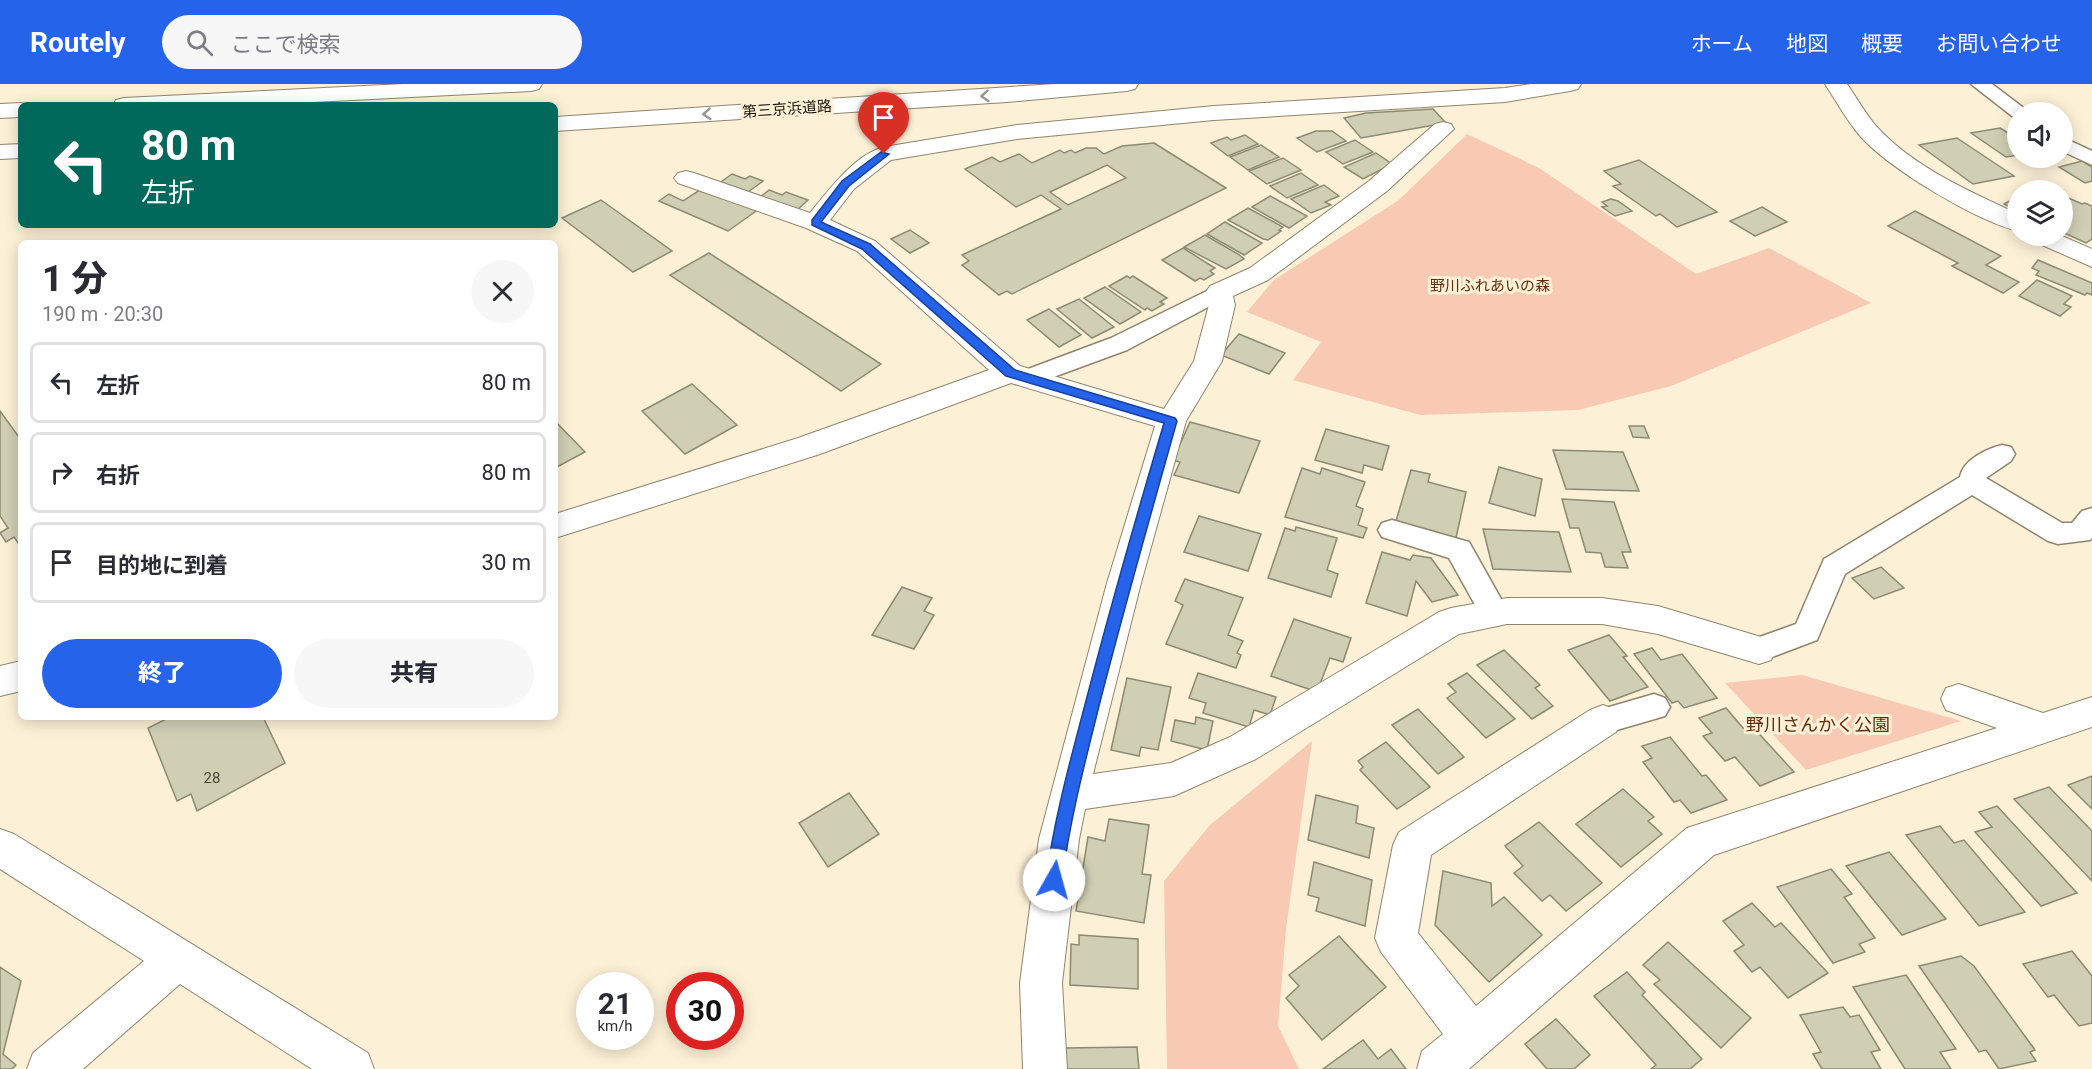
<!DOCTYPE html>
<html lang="ja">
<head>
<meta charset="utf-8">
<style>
	:root { --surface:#fff; --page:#f7f7f7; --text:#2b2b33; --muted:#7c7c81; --line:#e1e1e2; --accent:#2563eb }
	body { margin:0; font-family:Roboto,"Noto Sans JP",sans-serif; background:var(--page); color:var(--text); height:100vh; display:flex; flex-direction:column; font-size:22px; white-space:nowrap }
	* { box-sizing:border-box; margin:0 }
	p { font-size:20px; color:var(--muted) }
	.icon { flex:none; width:33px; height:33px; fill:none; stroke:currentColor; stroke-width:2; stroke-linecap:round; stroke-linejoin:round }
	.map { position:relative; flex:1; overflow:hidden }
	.sheet { position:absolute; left:18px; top:156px; width:540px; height:480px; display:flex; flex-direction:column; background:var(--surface); border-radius:9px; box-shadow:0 3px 15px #0003 }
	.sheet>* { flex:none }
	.top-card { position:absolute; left:18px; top:18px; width:540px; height:126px; border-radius:9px; box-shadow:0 3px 15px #0003; background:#00695c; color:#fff; overflow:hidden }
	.buttons { position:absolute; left:2007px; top:18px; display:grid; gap:12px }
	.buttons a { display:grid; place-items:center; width:66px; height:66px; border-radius:50%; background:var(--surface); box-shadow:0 3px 15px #0003; font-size:30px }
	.speed { position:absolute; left:576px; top:888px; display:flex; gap:12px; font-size:30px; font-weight:700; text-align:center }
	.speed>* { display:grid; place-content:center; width:78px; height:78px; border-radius:50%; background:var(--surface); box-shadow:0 3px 15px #0003; line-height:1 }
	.speed small { font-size:15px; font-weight:400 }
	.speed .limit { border:9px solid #d22; background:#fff; color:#111 }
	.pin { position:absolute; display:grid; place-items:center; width:51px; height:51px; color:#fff; margin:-62px -26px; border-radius:50% 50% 50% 0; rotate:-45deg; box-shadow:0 0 6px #0007 }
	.pin .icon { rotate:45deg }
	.me { position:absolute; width:66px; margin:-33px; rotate:7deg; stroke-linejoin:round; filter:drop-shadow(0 0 4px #0008) }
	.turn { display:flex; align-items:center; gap:21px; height:126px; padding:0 24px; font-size:27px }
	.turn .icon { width:78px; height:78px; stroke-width:2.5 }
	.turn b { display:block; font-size:42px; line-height:51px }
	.round { display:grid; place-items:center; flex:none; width:63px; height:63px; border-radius:32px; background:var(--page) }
	.head { display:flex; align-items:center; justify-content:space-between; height:102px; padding:0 24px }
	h1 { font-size:36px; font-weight:800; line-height:45px }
	.button { display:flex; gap:12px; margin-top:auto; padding:12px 24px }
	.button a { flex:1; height:69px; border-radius:36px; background:var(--accent); color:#fff; font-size:24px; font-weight:800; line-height:69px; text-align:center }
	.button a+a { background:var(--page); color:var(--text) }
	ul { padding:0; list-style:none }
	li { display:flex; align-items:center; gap:18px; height:81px; margin:0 12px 9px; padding:0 12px; border:3px solid var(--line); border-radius:9px }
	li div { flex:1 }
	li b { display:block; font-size:22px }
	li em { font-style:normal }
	header { display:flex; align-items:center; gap:36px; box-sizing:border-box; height:84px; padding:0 30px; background:var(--accent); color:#fff }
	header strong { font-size:28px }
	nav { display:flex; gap:33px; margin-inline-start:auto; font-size:21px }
	.search { width:420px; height:54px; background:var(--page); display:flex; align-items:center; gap:15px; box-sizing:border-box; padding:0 21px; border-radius:33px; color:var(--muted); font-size:22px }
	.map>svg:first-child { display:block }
	.green { fill:#f9cab3 }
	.building { fill:#d0cfb4; stroke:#8b8b72; stroke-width:1.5; fill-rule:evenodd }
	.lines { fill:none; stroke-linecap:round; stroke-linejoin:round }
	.service-casing { stroke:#8f856d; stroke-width:3 }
	.minor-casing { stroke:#8f856d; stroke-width:2 }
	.tertiary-casing { stroke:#8f856d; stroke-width:2 }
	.motorway-casing { stroke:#8f856d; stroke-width:2 }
	.service { fill:#fff; fill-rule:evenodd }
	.minor { fill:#fff; fill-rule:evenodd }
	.tertiary { fill:#fff; fill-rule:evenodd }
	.motorway { fill:#fff; fill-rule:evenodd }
	.oneway { stroke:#989793 }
	.route { fill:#2563eb; stroke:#184099; stroke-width:1.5 }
	.labels { text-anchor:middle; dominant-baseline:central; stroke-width:6; stroke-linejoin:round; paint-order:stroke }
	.far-street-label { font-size:15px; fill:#1b170e; stroke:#fcf0d6 }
	.far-park-label { font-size:15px; fill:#622d0e; stroke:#fcf0d6 }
	.number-label { font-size:15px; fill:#484538 }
	.park-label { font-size:18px; fill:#622d0e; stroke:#fcf0d6 }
</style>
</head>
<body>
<header>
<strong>Routely</strong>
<div class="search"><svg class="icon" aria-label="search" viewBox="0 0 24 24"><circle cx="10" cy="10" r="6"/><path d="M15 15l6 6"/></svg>ここで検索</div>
<nav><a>ホーム</a><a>地図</a><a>概要</a><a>お問い合わせ</a></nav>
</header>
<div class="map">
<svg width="2092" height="985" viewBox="0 0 2092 985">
	<rect width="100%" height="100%" fill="#fcf0d6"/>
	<g class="green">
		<polygon points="1467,50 1539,84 1696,190 1769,164 1871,219 1671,302 1578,326 1420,331 1293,296 1321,258 1247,228 1274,196 1399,116"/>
		<polygon points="1802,591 1961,637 1806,686 1725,599"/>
		<polygon points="1312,657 1286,845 1278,942 1299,985 1167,985 1164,797 1210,741"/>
	</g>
	<g class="building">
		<polygon points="1433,25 1446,39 1361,54 1344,34 1366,29"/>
		<polygon points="2000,44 2018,55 2018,71 2006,73 1971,49"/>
		<polygon points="1316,47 1332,47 1346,57 1317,68 1297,54"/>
		<polygon points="1245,51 1258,60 1228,72 1211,59 1227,53 1231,56"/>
		<polygon points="1957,54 2014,92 1973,100 1919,61"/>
		<polygon points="1355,56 1373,68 1343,80 1326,68"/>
		<path d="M1154,59L1226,104L1012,210L1007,207L999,211L962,181L969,177L962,171L1061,125L1041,111L1016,123L965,85L992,73L1000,78L1019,70L1032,79L1060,66L1064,69L1071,66L1075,69L1086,64H1096L1104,70L1122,62ZM1107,81L1126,94L1068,121L1050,108Z"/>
		<polygon points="1261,61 1279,73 1248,86 1230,73"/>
		<polygon points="1376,69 1392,80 1363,95 1344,83"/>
		<polygon points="1283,74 1301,86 1267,100 1249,87"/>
		<polygon points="1639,76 1717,128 1677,143 1660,130 1656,132 1613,102 1621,100 1604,87"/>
		<polygon points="2082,77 2092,83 2092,97 2085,99 2059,83"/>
		<polygon points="1301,89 1318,101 1287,114 1270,102"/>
		<polygon points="732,90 745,95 750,92 763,97 744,111 718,100"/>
		<polygon points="1324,101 1339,112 1325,118 1331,121 1311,129 1291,115"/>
		<polygon points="706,102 759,125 728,147 659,117 669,110 683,117"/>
		<polygon points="769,106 782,111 786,108 808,116 796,127 759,114"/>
		<polygon points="2062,111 2082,120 2085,119 2092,122 2092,155 2086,159 2062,148"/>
		<polygon points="1270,112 1307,132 1289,144 1252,123"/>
		<polygon points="2018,112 2018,127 2004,120"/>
		<polygon points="1611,115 1618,117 1632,127 1615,132 1602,123 1607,122 1602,118"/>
		<polygon points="601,116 672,167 633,188 562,134"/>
		<polygon points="1762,123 1787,138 1755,152 1730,137"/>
		<polygon points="1248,124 1283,143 1279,146 1281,147 1268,156 1263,155 1228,136"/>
		<polygon points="1915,127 2001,172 1986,181 2019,198 2003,209 1952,182 1958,179 1888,142"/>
		<polygon points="1225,138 1262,159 1244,171 1207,150"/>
		<polygon points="910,146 929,159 910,169 891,155"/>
		<polygon points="1205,151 1238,170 1244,175 1226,185 1184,163"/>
		<polygon points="1183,164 1215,184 1210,187 1214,190 1204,196 1200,194 1195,197 1162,176"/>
		<polygon points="709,169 881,280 841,307 670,191"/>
		<polygon points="2038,176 2092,199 2092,211 2087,209 2085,211 2036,191 2039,187 2032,184"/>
		<polygon points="1127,192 1130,194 1133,192 1167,214 1160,218 1164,220 1152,227 1147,224 1145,226 1109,202"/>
		<polygon points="2037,196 2072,212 2064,220 2071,223 2060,232 2019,212"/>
		<polygon points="1105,203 1141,228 1120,240 1084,214"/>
		<polygon points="1079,215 1114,243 1092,254 1057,225"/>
		<polygon points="1049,225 1081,251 1059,263 1027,236"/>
		<polygon points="1239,250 1285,269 1269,290 1221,271"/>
		<polygon points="692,300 737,341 685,370 642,327"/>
		<polygon points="0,327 21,356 21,463 14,453 6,458 0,449 8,444 0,432"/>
		<polygon points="555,337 585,368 555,384"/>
		<polygon points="1190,338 1260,357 1239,409 1174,391 1180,378 1173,376"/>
		<polygon points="1629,342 1644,342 1649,354 1633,353"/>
		<polygon points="1326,345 1389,362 1382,386 1364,381 1362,389 1315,376"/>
		<polygon points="1553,366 1623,368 1639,407 1566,405"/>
		<polygon points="1499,383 1542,395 1535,432 1489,419"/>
		<polygon points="1302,384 1320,390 1322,384 1365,398 1356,422 1363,425 1358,441 1367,444 1363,454 1285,433"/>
		<polygon points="1411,386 1430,390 1428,398 1466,408 1456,454 1396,437"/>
		<polygon points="1562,415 1614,418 1631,468 1622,468 1628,484 1605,483 1601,469 1586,468 1579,444 1570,444"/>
		<polygon points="1199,432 1261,450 1248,487 1184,468"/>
		<polygon points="1296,443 1337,454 1327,486 1338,490 1331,513 1268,494 1285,444 1295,447"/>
		<polygon points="1483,445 1559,448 1571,488 1493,485"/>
		<polygon points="1382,468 1410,476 1413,471 1431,474 1458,511 1432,518 1416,497 1407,532 1366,519"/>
		<polygon points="1881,483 1904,504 1874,515 1852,494"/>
		<polygon points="1185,495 1243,514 1228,551 1243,557 1237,569 1241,571 1236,584 1166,560 1183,521 1175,517"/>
		<polygon points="902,503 932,514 924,527 934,531 914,565 872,551"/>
		<polygon points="1294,535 1351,554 1343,578 1330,574 1317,608 1271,592"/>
		<polygon points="1609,551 1627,572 1623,573 1648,603 1610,617 1568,566"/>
		<polygon points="1652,564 1661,576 1682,570 1717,614 1684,624 1678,617 1672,619 1634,570"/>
		<polygon points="1504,566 1540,601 1535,604 1553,622 1532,635 1477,581"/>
		<polygon points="1198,589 1276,613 1270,631 1254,626 1249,643 1203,629 1206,619 1189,614"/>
		<polygon points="1467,589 1515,635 1486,654 1447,614 1456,608 1448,600"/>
		<polygon points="1127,594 1171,603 1158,666 1141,663 1139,672 1111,666"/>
		<polygon points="1726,624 1744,645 1752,642 1794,688 1760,702 1735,673 1725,677 1703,652 1712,649 1699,634"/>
		<polygon points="1418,625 1464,673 1438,690 1392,641"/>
		<polygon points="170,633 263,633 285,679 197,727 191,710 177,717 148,644"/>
		<polygon points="1196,633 1213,637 1207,666 1171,657 1175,636 1195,640"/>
		<polygon points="1670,653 1702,692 1706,691 1727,716 1691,729 1680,716 1674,718 1643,678 1652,674 1642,662"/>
		<polygon points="1386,658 1430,703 1397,725 1360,686 1363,683 1358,677"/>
		<polygon points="2092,692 2092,725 2068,701"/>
		<polygon points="2049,703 2092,747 2092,797 2014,715"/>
		<polygon points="1623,705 1654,733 1648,737 1662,750 1621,783 1576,740"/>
		<polygon points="849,709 879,750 828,783 799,739"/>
		<polygon points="1316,711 1358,722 1356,739 1374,744 1369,774 1308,756"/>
		<polygon points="1997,722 2077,809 2041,822 1975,748 1992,743 1979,728"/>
		<polygon points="1109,735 1149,741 1142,790 1151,791 1144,839 1076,827 1088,753 1105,757"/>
		<polygon points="1539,738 1602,799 1566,827 1550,811 1542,817 1514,789 1523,782 1505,762"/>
		<polygon points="1940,742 1954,759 1964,756 2025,828 1979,842 1906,751"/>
		<polygon points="1889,768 1946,835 1902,851 1846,782"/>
		<polygon points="1314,778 1372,796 1365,842 1316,827 1319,814 1308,811"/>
		<polygon points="1831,785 1852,810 1844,813 1875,854 1859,860 1865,868 1833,879 1777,803"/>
		<polygon points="1443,787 1491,799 1492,822 1504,813 1542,851 1489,898 1435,841"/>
		<polygon points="1752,819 1775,843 1781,839 1828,889 1788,914 1760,883 1752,888 1734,867 1744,861 1723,837"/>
		<polygon points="1079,851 1138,855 1138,905 1070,901 1071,860 1079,861"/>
		<polygon points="1339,852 1386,903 1322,956 1286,914 1299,902 1289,891"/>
		<polygon points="1668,858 1751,934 1721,964 1654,900 1660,896 1643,881"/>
		<polygon points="2072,867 2092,892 2092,939 2079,942 2054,911 2048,913 2023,880"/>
		<polygon points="1961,872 1974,882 2035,966 2030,968 2036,977 1999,985 1986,966 1979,968 1919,882"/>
		<polygon points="0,883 21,897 3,970 16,981 12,985 0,985"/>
		<polygon points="1627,888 1645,908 1642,911 1702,975 1690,985 1651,985 1656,981 1594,912"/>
		<polygon points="1906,891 1956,965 1940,968 1951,985 1905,985 1853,903"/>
		<polygon points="1843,923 1850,933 1859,931 1880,966 1871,968 1881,985 1822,985 1813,970 1821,968 1800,931"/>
		<polygon points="1556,935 1590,971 1574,985 1547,985 1525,960"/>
		<polygon points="1363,956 1378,975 1391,965 1406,985 1323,985"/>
		<polygon points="1137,963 1139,985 1064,985 1064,964"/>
	</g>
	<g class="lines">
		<defs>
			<g id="service">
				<polygon points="1971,0 1992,0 2029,28 2018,28 2018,33 2012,32"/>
				<polygon points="2062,53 2092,67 2092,81 2062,67"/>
				<polygon points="1219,201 1227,203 1230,208 1227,213 1127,266 1029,302 1020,300 1017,294 1020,288 1111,254"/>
				<path d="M2002,361L2011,363L2015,370L2011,377L1986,394L2062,439H2072L2082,427L2092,424V454L2090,456L2058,460L2048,457L1972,411L1845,490L1817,556L1759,578L1748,575L1744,566L1748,557L1796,540L1824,475L1960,393C1963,376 1986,365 2002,361Z"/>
				<polygon points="1392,436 1469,458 1509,529 1504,537 1494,541 1484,537 1449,474 1382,453 1378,446 1382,439"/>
				<polygon points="1654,610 1665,614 1670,623 1665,632 1603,650 1592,646 1587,637 1592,628"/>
			</g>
			<g id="minor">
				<path d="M1531,0H1581L1578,5L1570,7L1505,18L1214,36L1017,55L891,76L854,105L830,136L875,157L1020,282L1164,325L1194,277L1209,221L1206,208L1210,202L1250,184L1369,97L1435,40L1443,38L1451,40L1454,45L1387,107L1268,196L1233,212L1235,221L1222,277L1186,337L1141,499L1093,690L1171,679L1230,653L1439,528L1451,524L1507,514H1602L1658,522L1771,556L1776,566L1771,576L1759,580L1658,550L1602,540H1507L1459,550L1256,675L1174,712L1085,725L1079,755L1062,899L1067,985H1023L1020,899L1039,755L1107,499L1155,342L1011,299L820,370L555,454V430L798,354L989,286L857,167L806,144L678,99L674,94L678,89L686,87L694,89L810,129C828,107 855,70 884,63L1017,41L1214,22L1505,4Z"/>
				<polygon points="21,577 21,607 0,612 0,582"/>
				<polygon points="1959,600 2043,629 2092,613 2092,643 1714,771 1469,985 1417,985 1422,967 1443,950 1381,868 1375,854 1393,761 1399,748 1590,626 1603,621 1616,626 1621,637 1616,648 1431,771 1418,849 1476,922 1687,744 1997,644 1946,626 1941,615 1946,604"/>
				<polygon points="0,745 14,750 368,969 374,985 312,985 180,900 83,985 27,985 33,969 144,877 0,785"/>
			</g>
			<g id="tertiary">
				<path d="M1825,0H1847C1857,14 1865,29 1876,42C1913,83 1969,107 2018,130V147C1976,137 1890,85 1861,53C1847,37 1837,18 1825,0Z"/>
				<polygon points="2029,152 2062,152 2092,165 2092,183 2033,157"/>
			</g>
			<g id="motorway">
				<polygon points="404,0 542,0 539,5 531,7 252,21 113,21 116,16 124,14"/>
				<polygon points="1055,0 1138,0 1135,5 1127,7 1007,18 555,47 555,33"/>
				<polygon points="21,19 28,21 21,21 21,33 0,34 0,20"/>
				<polygon points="21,60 21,74 0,75 0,61"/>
			</g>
		</defs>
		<use href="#service" class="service-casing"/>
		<use href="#minor" class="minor-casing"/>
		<use href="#tertiary" class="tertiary-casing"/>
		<use href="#motorway" class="motorway-casing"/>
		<use href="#service" class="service"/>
		<use href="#minor" class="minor"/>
		<use href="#tertiary" class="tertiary"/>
		<use href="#motorway" class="motorway"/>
	</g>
	<defs><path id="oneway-chevron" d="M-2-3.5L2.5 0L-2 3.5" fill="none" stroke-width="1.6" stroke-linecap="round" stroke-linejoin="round" transform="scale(1.5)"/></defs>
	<g class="oneway">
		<use href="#oneway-chevron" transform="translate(985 12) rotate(176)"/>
		<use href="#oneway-chevron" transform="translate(707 30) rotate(176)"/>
	</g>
	<path class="route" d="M881,68L889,70L849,102L821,138L870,160L1015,286L1175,334L1177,337C1151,429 1125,521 1101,614C1086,674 1070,734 1062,796L1060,802L1054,804L1048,802L1046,796C1054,734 1071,674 1087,613C1111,521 1137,430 1164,339L1006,292L862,165L812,141V136L842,97Z"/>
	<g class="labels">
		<g class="far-street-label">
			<text transform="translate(787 25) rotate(-4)">第三京浜道路</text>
		</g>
		<g class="far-park-label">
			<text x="1490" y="202">野川ふれあいの森</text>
		</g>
		<g class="number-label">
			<text x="212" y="694">28</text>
		</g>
		<g class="park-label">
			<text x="1818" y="640">野川さんかく公園</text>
		</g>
	</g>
</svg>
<div class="buttons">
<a><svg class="icon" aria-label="sound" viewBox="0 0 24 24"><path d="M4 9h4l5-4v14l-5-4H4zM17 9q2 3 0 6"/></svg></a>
<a><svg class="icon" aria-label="layers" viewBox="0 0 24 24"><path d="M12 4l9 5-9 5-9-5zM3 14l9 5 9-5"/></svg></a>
</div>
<div class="speed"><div>21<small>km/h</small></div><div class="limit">30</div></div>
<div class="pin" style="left:884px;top:70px;background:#d93025"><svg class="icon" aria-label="arrive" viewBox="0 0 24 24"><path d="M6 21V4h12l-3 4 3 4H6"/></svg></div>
<svg class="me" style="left:1054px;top:796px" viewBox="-20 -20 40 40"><circle r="19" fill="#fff"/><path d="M0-13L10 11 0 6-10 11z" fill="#2563eb"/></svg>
<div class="top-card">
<div class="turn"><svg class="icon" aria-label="left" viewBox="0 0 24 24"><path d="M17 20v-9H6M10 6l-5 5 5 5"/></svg><div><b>80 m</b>左折</div></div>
</div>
<section class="sheet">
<div class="head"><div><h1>1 分</h1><p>190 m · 20:30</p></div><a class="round"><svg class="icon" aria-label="close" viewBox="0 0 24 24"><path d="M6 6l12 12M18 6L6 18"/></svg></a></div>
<ul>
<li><svg class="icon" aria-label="left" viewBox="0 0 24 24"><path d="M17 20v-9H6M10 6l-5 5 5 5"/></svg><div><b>左折</b></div><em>80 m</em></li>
<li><svg class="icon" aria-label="right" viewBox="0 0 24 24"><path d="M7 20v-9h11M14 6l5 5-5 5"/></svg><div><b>右折</b></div><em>80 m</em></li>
<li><svg class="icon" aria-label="arrive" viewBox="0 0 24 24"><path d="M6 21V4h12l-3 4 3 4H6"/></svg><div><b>目的地に到着</b></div><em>30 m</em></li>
</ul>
<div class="button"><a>終了</a><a>共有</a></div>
</section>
</div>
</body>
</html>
